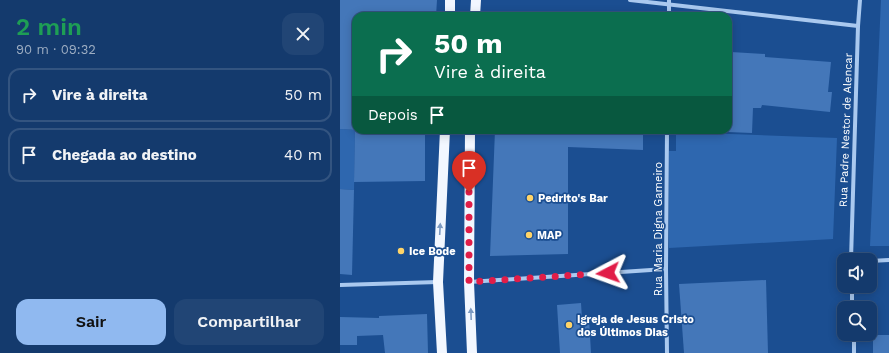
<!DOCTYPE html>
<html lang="pt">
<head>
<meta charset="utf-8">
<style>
	:root { --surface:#143a6d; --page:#214575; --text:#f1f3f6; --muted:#9dadc2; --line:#335480; --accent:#90b9f0 }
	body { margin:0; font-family:"Work Sans",sans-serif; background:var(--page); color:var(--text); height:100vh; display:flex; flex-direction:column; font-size:15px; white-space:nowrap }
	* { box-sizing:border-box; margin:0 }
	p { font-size:13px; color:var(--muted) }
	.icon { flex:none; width:22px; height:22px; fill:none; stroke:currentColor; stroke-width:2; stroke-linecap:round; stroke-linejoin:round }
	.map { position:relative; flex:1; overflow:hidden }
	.sheet { display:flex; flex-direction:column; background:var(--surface); width:340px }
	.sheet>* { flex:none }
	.banner { position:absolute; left:12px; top:12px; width:380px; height:122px; border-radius:12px; box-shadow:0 2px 10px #0003,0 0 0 1px var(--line); background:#0b6e4f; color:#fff; overflow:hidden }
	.tools { position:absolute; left:497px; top:253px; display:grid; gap:8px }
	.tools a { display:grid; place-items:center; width:40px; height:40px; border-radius:8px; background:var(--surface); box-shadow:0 2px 10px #0003,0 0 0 1px var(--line); font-size:20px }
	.pin { position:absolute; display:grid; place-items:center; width:34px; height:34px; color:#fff; margin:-41px -17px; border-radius:50% 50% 50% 0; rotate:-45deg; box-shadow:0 0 4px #0007 }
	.pin .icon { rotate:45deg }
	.me { position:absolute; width:44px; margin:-22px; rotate:266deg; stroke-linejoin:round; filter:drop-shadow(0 0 3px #0008) }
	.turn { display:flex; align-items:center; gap:14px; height:84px; padding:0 16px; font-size:18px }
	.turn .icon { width:52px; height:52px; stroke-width:2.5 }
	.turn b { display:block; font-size:28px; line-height:34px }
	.then { display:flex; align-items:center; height:38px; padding:0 16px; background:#0003; gap:8px; font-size:15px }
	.round { display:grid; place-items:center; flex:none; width:42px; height:42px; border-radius:12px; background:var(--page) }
	.overview { display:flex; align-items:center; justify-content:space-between; height:68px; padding:0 16px }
	h1 { font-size:24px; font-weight:600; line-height:30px; color:#1e9e55 }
	.cta { display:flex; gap:8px; margin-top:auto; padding:8px 16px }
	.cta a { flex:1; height:46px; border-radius:12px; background:var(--accent); color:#111; font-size:16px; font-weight:600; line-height:46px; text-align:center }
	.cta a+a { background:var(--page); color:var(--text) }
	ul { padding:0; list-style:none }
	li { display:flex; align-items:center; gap:12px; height:54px; margin:0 8px 6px; padding:0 8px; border:2px solid var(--line); border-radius:12px }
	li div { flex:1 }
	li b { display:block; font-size:15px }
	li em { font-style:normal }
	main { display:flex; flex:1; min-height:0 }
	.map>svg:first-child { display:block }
	.green { fill:#2e67af }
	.building { fill:#4477b9 }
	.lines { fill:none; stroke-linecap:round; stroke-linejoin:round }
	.minor { stroke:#aac9ef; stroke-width:4 }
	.primary { stroke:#f2f7ff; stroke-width:10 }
	.oneway { fill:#7c9ac2 }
	.route { stroke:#e11d48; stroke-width:7; stroke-dasharray:0 12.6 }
	.poi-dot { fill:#ffd468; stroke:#1b4e91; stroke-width:1.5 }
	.labels { text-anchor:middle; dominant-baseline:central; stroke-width:3.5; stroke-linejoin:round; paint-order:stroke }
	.street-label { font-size:11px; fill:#fff; stroke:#1b4e91 }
	.poi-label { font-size:11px; font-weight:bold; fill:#fff; stroke:#1b4e91; text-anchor:start }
</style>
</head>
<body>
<main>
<section class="sheet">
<div class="overview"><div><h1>2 min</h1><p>90 m · 09:32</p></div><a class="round"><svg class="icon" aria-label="close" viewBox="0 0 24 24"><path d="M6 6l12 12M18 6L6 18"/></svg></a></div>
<ul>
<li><svg class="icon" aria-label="right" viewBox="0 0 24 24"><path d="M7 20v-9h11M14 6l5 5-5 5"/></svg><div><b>Vire à direita</b></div><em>50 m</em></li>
<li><svg class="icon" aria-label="arrive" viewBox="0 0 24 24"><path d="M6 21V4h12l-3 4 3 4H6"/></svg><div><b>Chegada ao destino</b></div><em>40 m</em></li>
</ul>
<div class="cta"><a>Sair</a><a>Compartilhar</a></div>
</section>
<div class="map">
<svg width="549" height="353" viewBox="0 0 549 353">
	<rect width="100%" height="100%" fill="#1b4e91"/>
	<g class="green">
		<polygon points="541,0 549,0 549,246 530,246"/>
		<polygon points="0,129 15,130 14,190 0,189"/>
		<polygon points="336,132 497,138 493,239 329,248 329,151 336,151"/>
	</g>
	<g class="building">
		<polygon points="0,0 97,0 96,16 16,16 16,130 0,129"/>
		<polygon points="391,52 425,54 425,57 491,62 488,92 492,92 490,112 422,105 421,108 413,108 412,133 388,132 388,94"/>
		<polygon points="15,130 85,130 85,181 14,182"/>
		<polygon points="155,130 303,130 303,150 228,147 228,254 150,256"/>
		<polygon points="0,189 14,190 12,275 0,274"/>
		<polygon points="426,280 428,353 344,353 339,284"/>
		<polygon points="241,303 242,319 249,318 251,353 220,353 217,305"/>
		<polygon points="87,314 88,353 45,353 43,335 17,336 17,345 0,345 0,317 39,318 39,316"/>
		<rect x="533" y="335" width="16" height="18"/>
	</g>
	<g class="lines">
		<g class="minor">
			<polyline points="290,0 518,26"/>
			<polyline points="329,16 329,0"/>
			<polyline points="511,260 518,26 520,0"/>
			<polyline points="530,261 549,260"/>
			<polyline points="129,282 326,269"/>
			<polyline points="0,285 98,282"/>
			<polyline points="512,286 512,308"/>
			<polyline points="514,334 514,353"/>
			<polyline points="327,353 326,269 327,130"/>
		</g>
		<g class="primary">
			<polyline points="110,16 110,0"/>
			<polyline points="135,16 136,0"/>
			<polyline points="130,130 129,282 132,353"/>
			<polyline points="102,353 98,282 105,130"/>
		</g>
	</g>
	<defs><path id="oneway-solid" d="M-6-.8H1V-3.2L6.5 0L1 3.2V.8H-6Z"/></defs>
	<g class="oneway">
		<use href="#oneway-solid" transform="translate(100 229) rotate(-87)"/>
		<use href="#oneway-solid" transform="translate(131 314) rotate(-92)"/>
	</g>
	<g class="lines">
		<polyline class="route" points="129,192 129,282 268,273"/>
	</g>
	<g class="poi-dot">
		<circle cx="190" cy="198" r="4"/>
		<circle cx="189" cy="235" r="4"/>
		<circle cx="61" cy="251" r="4"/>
		<circle cx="229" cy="325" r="4"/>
	</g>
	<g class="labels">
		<g class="street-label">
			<text transform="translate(506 130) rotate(-88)">Rua Padre Nestor de Alencar</text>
			<text transform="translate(318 229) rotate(-90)">Rua Maria Digna Gameiro</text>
		</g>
		<g class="poi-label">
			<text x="198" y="198">Pedrito's Bar</text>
			<text x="197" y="235">MAP</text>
			<text x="69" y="251">Ice Bode</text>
			<text x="237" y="319">Igreja de Jesus Cristo<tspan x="237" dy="13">dos Últimos Dias</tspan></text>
		</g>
	</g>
</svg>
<div class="tools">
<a><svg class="icon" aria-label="sound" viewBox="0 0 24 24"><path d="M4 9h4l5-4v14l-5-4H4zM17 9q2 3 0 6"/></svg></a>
<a><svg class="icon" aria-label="search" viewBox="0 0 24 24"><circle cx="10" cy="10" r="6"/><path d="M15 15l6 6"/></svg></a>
</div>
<div class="pin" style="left:129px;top:192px;background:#d93025"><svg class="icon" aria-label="arrive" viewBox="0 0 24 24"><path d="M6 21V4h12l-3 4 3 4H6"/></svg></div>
<svg class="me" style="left:268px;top:273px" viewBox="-20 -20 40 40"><path d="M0-17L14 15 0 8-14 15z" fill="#e11d48" stroke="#fff" stroke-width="4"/></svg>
<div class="banner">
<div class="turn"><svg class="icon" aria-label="right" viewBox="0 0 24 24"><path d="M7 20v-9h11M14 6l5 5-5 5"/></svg><div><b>50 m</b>Vire à direita</div></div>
<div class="then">Depois<svg class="icon" aria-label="arrive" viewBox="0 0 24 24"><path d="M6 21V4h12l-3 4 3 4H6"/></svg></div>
</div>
</div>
</main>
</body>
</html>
